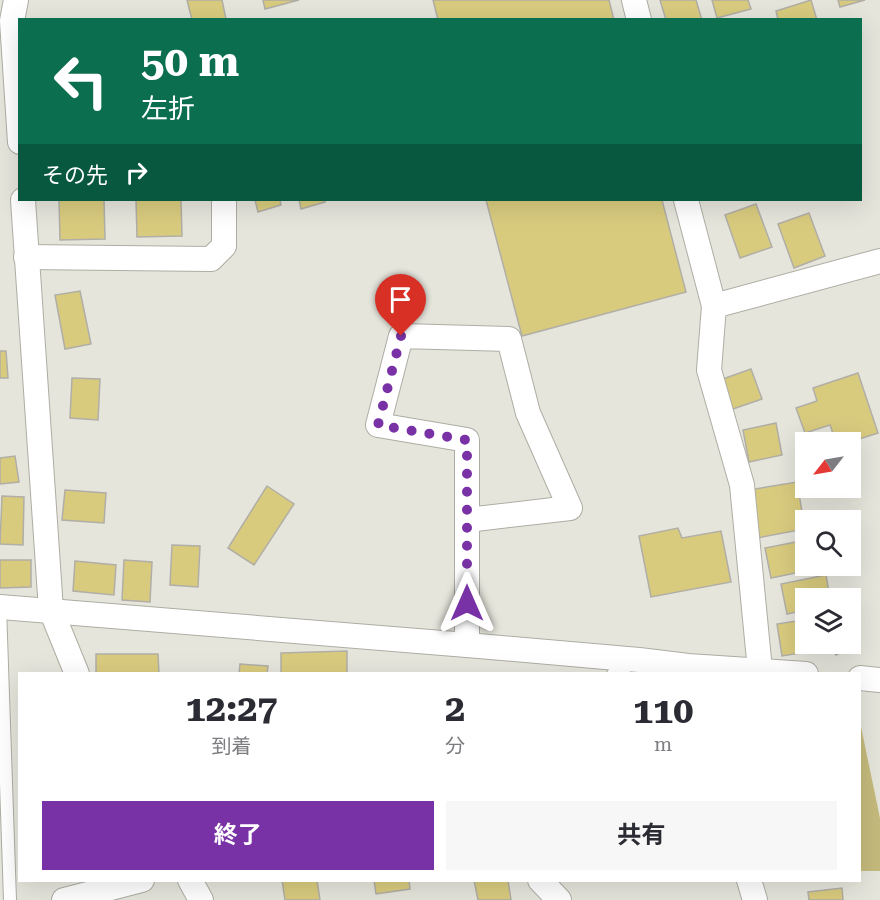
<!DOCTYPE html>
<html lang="ja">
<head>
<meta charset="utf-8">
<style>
	:root { --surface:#fff; --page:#f7f7f7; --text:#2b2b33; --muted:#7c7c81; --accent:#7932a5 }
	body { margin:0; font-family:"Roboto Serif","Noto Sans JP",serif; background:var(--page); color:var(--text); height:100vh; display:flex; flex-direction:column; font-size:22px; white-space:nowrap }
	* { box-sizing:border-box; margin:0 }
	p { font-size:20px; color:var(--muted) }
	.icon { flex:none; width:33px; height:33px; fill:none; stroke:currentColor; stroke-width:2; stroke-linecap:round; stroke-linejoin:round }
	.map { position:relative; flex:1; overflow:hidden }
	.details { position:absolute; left:18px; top:672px; width:843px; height:210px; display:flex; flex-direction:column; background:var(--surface); border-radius:0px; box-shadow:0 6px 24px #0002 }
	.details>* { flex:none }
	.hud { position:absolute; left:18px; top:18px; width:844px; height:183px; border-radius:0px; box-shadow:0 6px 24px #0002; background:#0b6e4f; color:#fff; overflow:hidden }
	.needle { width:39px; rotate:239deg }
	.controls { position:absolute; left:795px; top:432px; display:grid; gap:12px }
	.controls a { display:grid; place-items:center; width:66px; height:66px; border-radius:0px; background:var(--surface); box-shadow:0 6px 24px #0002; font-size:30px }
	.pin { position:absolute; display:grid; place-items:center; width:51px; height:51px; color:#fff; margin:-62px -26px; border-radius:50% 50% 50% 0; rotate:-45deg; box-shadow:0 0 6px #0007 }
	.pin .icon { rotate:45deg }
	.me { position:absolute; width:66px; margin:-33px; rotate:0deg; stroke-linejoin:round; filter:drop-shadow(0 0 4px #0008) }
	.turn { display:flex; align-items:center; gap:21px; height:126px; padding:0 24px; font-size:27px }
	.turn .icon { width:78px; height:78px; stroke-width:2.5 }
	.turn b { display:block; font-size:42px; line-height:51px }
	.then { display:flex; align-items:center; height:57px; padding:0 24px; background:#0003; gap:12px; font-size:22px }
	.eta { display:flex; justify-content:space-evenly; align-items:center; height:102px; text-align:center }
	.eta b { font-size:36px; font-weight:700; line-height:42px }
	.action { display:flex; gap:12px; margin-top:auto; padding:12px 24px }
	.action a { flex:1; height:69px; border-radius:0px; background:var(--accent); color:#fff; font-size:24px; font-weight:700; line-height:69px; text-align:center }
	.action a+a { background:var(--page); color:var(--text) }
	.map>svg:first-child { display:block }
	.green { fill:#c5ba7c }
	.building { fill:#d9cb7e; stroke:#b0aea6; stroke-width:1.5 }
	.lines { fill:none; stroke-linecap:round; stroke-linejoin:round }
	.service-casing { stroke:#aeada4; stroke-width:14 }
	.minor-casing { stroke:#aeada4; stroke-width:26 }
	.service { stroke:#fff; stroke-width:12 }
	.minor { stroke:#fff; stroke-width:24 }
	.route { stroke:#7932a5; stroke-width:10; stroke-dasharray:0 18 }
</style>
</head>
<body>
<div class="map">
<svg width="880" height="900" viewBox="0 0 880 900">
	<rect width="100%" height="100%" fill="#e6e5dc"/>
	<polygon class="green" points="860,722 880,818 880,871 860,871"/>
	<g class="building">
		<polygon points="187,0 222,0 226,19 192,20"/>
		<polygon points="263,0 299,0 265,9"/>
		<polygon points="433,0 609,0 614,20 438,20"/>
		<polygon points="660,0 696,0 702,20 666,20"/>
		<polygon points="712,0 748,0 751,9 717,18"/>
		<polygon points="811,0 817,20 778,20 776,11"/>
		<polygon points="838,0 865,0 840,7"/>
		<polygon points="59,200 104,200 105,239 60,240"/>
		<polygon points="136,200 181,200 182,236 137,237"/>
		<polygon points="255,200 280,200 281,205 258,212"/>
		<polygon points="299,200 324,200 325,202 301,209"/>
		<polygon points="486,200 662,200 686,292 522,336"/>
		<polygon points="756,204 772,247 740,258 725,215"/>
		<polygon points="809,213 825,256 794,268 778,224"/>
		<polygon points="80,291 91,344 65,349 55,295"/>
		<polygon points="0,351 6,351 8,378 0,378"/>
		<polygon points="751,369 762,399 730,410 720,380"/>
		<polygon points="858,373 878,433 850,442 836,442 830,425 805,433 796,408 817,401 813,388"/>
		<polygon points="72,378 100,379 98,420 70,418"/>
		<polygon points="776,423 782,455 749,462 743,430"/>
		<polygon points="15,456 19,482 0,484 0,458"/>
		<polygon points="797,482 805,529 757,538 749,490"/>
		<polygon points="267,486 294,504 254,565 228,548"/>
		<polygon points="65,490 106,493 104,523 62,520"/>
		<polygon points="2,496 24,497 23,545 0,544"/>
		<polygon points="678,528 682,538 721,531 731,582 651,597 639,536"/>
		<polygon points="806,540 806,566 815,566 815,569 771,578 765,548"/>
		<polygon points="172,545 200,546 198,587 170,585"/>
		<polygon points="0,560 31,560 31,587 0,588"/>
		<polygon points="124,560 152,562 150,602 122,600"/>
		<polygon points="75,561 116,565 114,595 73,591"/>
		<polygon points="826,575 830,598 806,598 806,610 787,614 781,584"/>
		<polygon points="802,620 807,652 782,656 777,624"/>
		<polygon points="850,630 858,643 836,655 829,644 850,644"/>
		<polygon points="347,651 347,674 281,674 281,653"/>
		<polygon points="96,654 158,654 159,674 96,674"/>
		<polygon points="240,664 268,666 267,674 239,674"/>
		<polygon points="282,880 317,880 320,900 285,900"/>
		<polygon points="374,880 409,880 410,889 376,894"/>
		<polygon points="474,880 508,880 511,900 478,900"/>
		<polygon points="842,888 843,900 809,900 808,892"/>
	</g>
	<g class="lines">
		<defs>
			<g id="service">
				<polyline points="0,607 10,900"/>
				<polyline points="613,674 633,663"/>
			</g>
			<g id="minor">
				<polyline points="16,0 12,21 20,142"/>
				<polyline points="634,0 639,20"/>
				<polyline points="23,200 51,610 77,674"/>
				<polyline points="686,200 714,306 709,370 742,485 760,670"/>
				<polyline points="26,257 211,259 224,246 224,200"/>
				<polyline points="714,306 880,261"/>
				<polyline points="0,607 467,645 639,660 688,666 806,674"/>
				<polyline points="467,645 467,440 378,425 401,336 509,339 528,413 570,508 467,520"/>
				<polyline points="860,678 880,680"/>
				<polyline points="190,880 201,900"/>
				<polyline points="540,880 559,900"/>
				<polyline points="749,880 755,900"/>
				<polyline points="64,900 142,880"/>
			</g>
		</defs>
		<use href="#service" class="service-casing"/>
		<use href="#minor" class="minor-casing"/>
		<use href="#service" class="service"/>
		<use href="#minor" class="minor"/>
	</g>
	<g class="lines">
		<polyline class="route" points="401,336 378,425 467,440 467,603"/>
	</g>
</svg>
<div class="controls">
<a><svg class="needle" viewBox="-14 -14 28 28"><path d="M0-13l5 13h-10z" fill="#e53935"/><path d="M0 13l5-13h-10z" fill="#7c7c81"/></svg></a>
<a><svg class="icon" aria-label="search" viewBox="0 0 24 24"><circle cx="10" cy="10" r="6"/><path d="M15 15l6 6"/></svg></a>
<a><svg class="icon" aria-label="layers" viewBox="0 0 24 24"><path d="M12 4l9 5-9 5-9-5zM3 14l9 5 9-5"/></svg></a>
</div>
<div class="pin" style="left:401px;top:336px;background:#d93025"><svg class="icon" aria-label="arrive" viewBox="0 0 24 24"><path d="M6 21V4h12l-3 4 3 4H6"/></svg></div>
<svg class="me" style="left:467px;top:603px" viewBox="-20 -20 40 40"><path d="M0-17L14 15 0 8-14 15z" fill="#7932a5" stroke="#fff" stroke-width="4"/></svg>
<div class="hud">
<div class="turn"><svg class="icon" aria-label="left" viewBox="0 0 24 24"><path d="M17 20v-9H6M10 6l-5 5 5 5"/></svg><div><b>50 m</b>左折</div></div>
<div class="then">その先<svg class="icon" aria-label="right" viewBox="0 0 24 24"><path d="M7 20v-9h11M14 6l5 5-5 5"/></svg></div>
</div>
<section class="details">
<div class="eta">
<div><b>12:27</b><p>到着</p></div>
<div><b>2</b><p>分</p></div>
<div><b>110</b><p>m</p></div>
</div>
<div class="action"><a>終了</a><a>共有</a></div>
</section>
</div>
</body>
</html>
